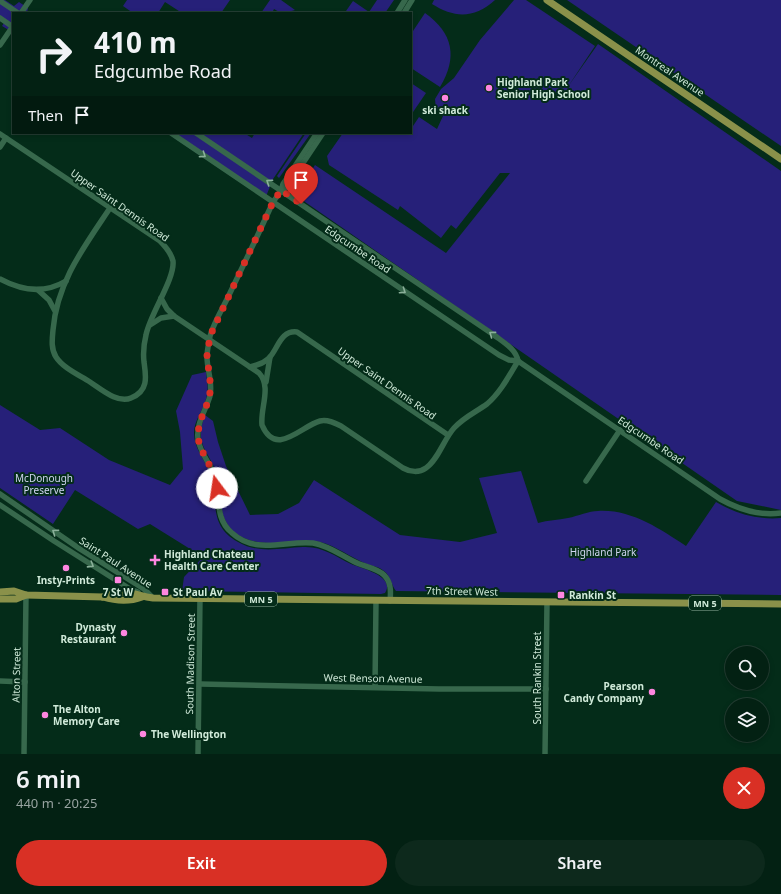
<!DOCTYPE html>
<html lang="en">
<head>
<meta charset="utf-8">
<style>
	:root { --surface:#032113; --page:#0d291c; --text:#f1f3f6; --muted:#97a3a0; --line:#243e33; --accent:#d93025 }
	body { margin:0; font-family:"Noto Sans",sans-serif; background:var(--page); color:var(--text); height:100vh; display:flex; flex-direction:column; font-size:15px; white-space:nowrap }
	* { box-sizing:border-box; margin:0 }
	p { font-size:13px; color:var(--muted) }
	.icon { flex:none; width:22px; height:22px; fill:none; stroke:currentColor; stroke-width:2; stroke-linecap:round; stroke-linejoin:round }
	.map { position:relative; height:754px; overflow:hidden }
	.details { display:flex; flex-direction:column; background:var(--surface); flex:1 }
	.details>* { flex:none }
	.top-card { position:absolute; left:12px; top:12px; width:400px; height:122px; border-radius:0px; box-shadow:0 2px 6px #0003,0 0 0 1px var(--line); background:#032113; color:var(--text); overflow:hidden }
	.buttons { position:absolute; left:725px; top:646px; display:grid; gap:8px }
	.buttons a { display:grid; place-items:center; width:44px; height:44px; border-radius:50%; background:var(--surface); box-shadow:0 2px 6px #0003,0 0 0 1px var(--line); font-size:20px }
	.pin { position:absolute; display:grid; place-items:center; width:34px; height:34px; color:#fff; margin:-41px -17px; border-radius:50% 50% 50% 0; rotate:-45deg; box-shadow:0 0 4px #0007 }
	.pin .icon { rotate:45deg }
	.me { position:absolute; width:44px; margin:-22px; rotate:346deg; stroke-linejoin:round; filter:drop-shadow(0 0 3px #0008) }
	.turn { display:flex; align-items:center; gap:14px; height:84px; padding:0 16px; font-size:18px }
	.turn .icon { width:52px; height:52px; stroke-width:2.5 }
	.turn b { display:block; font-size:28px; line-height:34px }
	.then { display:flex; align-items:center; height:38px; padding:0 16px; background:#0003; gap:8px; font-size:15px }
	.round { display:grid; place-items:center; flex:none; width:42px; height:42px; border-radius:21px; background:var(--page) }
	.head { display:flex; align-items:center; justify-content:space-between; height:68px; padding:0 16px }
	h1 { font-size:24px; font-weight:600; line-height:30px }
	.action { display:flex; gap:8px; margin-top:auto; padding:8px 16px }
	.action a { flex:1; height:46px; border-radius:24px; background:var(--accent); color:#fff; font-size:16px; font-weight:600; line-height:46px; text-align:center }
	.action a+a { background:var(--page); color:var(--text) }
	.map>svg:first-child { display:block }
	.green { fill:#262079 }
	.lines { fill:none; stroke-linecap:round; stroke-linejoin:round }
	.minor { stroke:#37684c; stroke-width:5.5 }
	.major { stroke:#8a914a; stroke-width:7 }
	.oneway { stroke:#8bb09a }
	.route { stroke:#d93025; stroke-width:7; stroke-dasharray:0 12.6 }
	.poi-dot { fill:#fe86e0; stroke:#042c19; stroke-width:1.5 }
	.labels { text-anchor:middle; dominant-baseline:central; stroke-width:4; stroke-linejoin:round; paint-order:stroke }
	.shield { fill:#042c19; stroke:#93b19f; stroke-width:1 }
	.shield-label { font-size:9px; font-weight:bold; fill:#d0ead9 }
	.street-label { font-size:10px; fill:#d0ead9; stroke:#042c19 }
	.poi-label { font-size:10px; font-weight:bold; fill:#d0ead9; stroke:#042c19; text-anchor:start }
	.park-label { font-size:10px; fill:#d1d6f2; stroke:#042c19 }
</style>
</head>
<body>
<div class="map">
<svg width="781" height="754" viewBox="0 0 781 754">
	<rect width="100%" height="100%" fill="#042c19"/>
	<g class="green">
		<polygon points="0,0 5,0 14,6 19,2 28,8 27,13 13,13 12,32 2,26 4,23 0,21"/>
		<polygon points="127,0 230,0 221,13 182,13 165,2 158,13 133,13 123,6"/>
		<polygon points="270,0 281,0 295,10 288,12 287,13 281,13 274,9 272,13 261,13"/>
		<polygon points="377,0 394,0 385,13 349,13 346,11 353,1 369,12"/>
		<path d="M434,0H495C474,19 454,18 432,4Z"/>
		<polygon points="514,0 526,0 595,46 567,88 598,44 781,171 781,510 737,501 295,195 315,165 446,253 510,173 500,173 456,229 451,225 441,238 400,206 398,210 329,165 327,156 343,133 411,133 411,123 413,126 419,117 437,129 443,116 436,110 435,99 441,89 454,78 480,40"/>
		<polygon points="567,0 781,0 781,146"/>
		<path d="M425,13C453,33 458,57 440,87L411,68V34Z"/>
		<polygon points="411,83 426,93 411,115"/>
		<polygon points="167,133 244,133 252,138 255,133 304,133 273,179 265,199"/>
		<polygon points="306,133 311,133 279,178 277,176"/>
		<path d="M206,372C207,381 209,390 206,399C203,411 194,420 194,433C194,448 204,459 210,472C220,499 206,524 238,542C258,554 281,548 303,547C322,546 335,556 351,564C360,568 396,576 385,593L381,594L182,591L184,577L203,557L150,524L138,529L75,490L53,524L0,488V405L40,430L60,428L109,460L170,485L183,469L180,432L176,411L192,375Z"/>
		<path d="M205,415L213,421L218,442L226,466L250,515L278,514L299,503L314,480L400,535L460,542L497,533L479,478L521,471L538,523C548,520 558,520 568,518C578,516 589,511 598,511C631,509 660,529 686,546L716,502C736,514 758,520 781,518V595L396,591C391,585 391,576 384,571C380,567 372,566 367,564C351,558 337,546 320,542C314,541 308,542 302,542C278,543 244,548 228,525C217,510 222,489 216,472C207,448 194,444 205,415Z"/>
	</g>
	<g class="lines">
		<g class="minor">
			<polyline points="0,1 18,13"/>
			<polyline points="21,13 30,0"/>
			<polyline points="397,13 405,0"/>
			<polyline points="404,13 412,0"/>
			<polyline points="0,18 13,27"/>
			<polyline points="0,45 13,26"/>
			<path d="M171,133L499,355L509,360L518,361L720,499C738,509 760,516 781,513"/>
			<path d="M196,133L494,335C503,342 516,349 518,361"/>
			<path d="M323,133L287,187L281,191L273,202C259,233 244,264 229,295C223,308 214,322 210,336C209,342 207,350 207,357C207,370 213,383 210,396C206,410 196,423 198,439C200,454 212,465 216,480C220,499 215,519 232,533C256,555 286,540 313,543C330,546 342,556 357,563C366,567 377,568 384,575C391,582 391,591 390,601"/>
			<path d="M0,134L160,241C166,247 171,253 173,261C175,279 150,314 146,335C144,343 143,353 144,362C146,376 149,391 131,398C118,404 101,389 90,382C79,375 63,368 56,357C51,349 52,340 53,330C57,282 84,247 110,208"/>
			<polyline points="0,147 6,138"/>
			<polyline points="281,191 283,184 317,133"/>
			<path d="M0,279C22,291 44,294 66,281"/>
			<polyline points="38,290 49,300 55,311"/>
			<path d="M161,298L167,309L174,316L259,373C272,387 260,408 262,425C276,458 301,426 320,421C327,419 335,423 341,426L403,468C410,472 419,473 426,468C438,460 444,439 454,428C464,417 476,412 487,404C500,393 509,376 518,361"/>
			<polyline points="150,325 161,318 174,316"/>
			<path d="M250,367C258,365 265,363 270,357C278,348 281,330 297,332L448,435"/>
			<polyline points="266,382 270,357"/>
			<polyline points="586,481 620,430"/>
			<polyline points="0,494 80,549 144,589 153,598"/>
			<polyline points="0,505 54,541 130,589 138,592"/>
			<polyline points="0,681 25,682"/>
			<polyline points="200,684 439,689 546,689"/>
			<polyline points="375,687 376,601"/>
			<polyline points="24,754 26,595"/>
			<polyline points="198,754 200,598"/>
			<polyline points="545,754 547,602"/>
		</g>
		<g class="major">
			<polyline points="547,0 781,159"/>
			<path d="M0,592L14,591L26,595L103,597C116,601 129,602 142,597"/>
			<path d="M103,597C112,593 121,591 131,593C140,595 144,597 153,598L781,604"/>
			<polyline points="0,599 16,599 26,595"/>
		</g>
	</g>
	<defs><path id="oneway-chevron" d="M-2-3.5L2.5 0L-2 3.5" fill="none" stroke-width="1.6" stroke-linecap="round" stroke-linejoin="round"/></defs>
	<g class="oneway">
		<use href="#oneway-chevron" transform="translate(203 155) rotate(34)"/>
		<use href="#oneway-chevron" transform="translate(269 182) rotate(-146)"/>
		<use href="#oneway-chevron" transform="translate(403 291) rotate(34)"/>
		<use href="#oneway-chevron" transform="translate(492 334) rotate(-144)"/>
		<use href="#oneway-chevron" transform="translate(55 532) rotate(-145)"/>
		<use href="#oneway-chevron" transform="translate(91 565) rotate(32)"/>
	</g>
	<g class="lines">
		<polyline class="route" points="217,488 212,470 200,447 198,438 199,424 206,407 211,389 207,356 210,336 273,202 281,190 301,204"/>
	</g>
	<g class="poi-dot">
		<circle cx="489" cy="88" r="4"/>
		<circle cx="445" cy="98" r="4"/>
		<path d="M153 554h4v4h4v4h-4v4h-4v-4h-4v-4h4z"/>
		<circle cx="66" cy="568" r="4"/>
		<rect x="114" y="576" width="8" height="8" rx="2"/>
		<rect x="161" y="588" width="8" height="8" rx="2"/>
		<rect x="557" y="591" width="8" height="8" rx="2"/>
		<circle cx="124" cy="633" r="4"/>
		<circle cx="652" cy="692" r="4"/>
		<circle cx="45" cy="715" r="4"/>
		<circle cx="143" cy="734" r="4"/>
	</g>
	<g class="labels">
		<g class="shield">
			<rect x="245" y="592" width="32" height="14" rx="3"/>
			<rect x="689" y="596" width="32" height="14" rx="3"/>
		</g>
		<g class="shield-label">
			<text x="261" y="599">MN 5</text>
			<text x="705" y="603">MN 5</text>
		</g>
		<g class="street-label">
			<text transform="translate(670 71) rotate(34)">Montreal Avenue</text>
			<text transform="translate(120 205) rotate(35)">Upper Saint Dennis Road</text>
			<text transform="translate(358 249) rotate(34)">Edgcumbe Road</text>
			<text transform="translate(387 383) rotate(35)">Upper Saint Dennis Road</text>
			<text transform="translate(651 440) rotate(34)">Edgcumbe Road</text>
			<text transform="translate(116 562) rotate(33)">Saint Paul Avenue</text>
			<text transform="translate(462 591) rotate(1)">7th Street West</text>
			<text transform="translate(190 664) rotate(-89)">South Madison Street</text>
			<text transform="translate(16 675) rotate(-89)">Alton Street</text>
			<text transform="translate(373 678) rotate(1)">West Benson Avenue</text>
			<text transform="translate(537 678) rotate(-90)">South Rankin Street</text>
		</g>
		<g class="poi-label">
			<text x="497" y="82">Highland Park<tspan x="497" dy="12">Senior High School</tspan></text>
			<text x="445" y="110" text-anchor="middle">ski shack</text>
			<text x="164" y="554">Highland Chateau<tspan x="164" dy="12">Health Care Center</tspan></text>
			<text x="66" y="580" text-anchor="middle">Insty-Prints</text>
			<text x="118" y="592" text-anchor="middle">7 St W</text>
			<text x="173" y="592">St Paul Av</text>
			<text x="569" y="595">Rankin St</text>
			<text x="116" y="627" text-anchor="end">Dynasty<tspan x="116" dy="12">Restaurant</tspan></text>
			<text x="644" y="686" text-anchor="end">Pearson<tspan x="644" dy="12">Candy Company</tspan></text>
			<text x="53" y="709">The Alton<tspan x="53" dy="12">Memory Care</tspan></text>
			<text x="151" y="734">The Wellington</text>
		</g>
		<g class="park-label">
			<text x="44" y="478">McDonough<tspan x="44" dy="12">Preserve</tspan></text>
			<text x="603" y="552">Highland Park</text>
		</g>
	</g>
</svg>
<div class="buttons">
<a><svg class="icon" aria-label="search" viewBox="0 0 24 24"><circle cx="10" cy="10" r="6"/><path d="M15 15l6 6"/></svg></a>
<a><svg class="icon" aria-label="layers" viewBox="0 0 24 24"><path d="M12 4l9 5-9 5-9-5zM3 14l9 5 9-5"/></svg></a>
</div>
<div class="pin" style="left:301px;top:204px;background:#d93025"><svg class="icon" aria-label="arrive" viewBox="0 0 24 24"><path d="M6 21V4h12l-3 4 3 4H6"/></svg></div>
<svg class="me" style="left:217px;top:488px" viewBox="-20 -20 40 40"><circle r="19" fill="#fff"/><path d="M0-13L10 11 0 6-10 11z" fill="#d93025"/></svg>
<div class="top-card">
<div class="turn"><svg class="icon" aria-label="right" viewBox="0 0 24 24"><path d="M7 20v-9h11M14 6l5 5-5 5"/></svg><div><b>410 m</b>Edgcumbe Road</div></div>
<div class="then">Then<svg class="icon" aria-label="arrive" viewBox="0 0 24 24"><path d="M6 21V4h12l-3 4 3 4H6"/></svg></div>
</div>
</div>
<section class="details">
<div class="head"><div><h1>6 min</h1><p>440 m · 20:25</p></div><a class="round" style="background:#d93025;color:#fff"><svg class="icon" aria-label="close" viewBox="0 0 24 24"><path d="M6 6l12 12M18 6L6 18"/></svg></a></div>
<div class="action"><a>Exit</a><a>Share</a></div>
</section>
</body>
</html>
